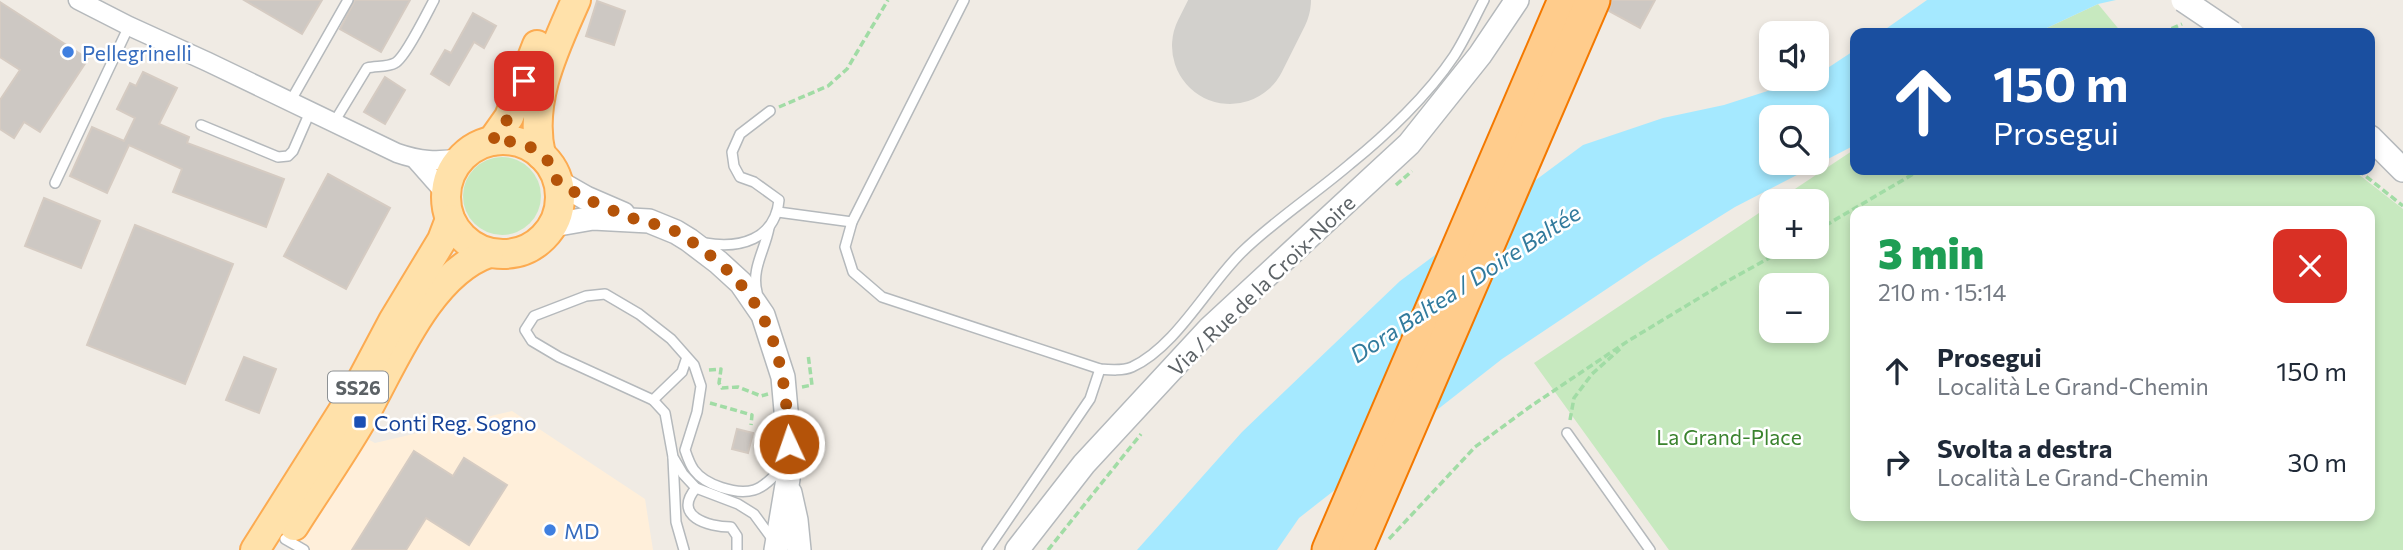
<!DOCTYPE html>
<html lang="it">
<head>
<meta charset="utf-8">
<style>
	:root { --surface:#fff; --page:#f6f6f7; --text:#1f2937; --muted:#747a83 }
	body { margin:0; font-family:Commissioner,sans-serif; background:var(--page); color:var(--text); height:100vh; display:flex; flex-direction:column; font-size:26px; white-space:nowrap }
	* { box-sizing:border-box; margin:0 }
	p { font-size:23px; color:var(--muted) }
	.icon { flex:none; width:38px; height:38px; fill:none; stroke:currentColor; stroke-width:2; stroke-linecap:round; stroke-linejoin:round }
	.map { position:relative; flex:1; overflow:hidden }
	.details { position:absolute; left:1850px; top:206px; width:525px; height:315px; display:flex; flex-direction:column; background:var(--surface); border-radius:14px; box-shadow:0 4px 10px #0003 }
	.details>* { flex:none }
	.top-card { position:absolute; left:1850px; top:28px; width:525px; height:147px; border-radius:14px; box-shadow:0 4px 10px #0003; background:#1a4fa0; color:#fff; overflow:hidden }
	.tools { position:absolute; left:1759px; top:21px; display:grid; gap:14px }
	.tools a { display:grid; place-items:center; width:70px; height:70px; border-radius:14px; background:var(--surface); box-shadow:0 4px 10px #0003; font-size:35px }
	.pin { position:absolute; display:grid; place-items:center; width:60px; height:60px; color:#fff; margin:-30px; border-radius:14px; box-shadow:0 4px 10px #0006 }
	.me { position:absolute; width:77px; margin:-38px; rotate:357deg; stroke-linejoin:round; filter:drop-shadow(0 0 5px #0008) }
	.turn { display:flex; align-items:center; gap:24px; height:147px; padding:0 28px; font-size:32px }
	.turn .icon { width:91px; height:91px; stroke-width:2.5 }
	.turn b { display:block; font-size:49px; line-height:60px }
	.round { display:grid; place-items:center; flex:none; width:74px; height:74px; border-radius:14px; background:var(--page) }
	.overview { display:flex; align-items:center; justify-content:space-between; height:119px; padding:0 28px }
	h1 { font-size:42px; font-weight:800; line-height:52px; color:#1e9e55 }
	ul { padding:0; list-style:none }
	li { display:flex; align-items:center; gap:21px; height:91px; padding:0 28px }
	li div { flex:1 }
	li b { display:block; font-size:26px }
	li em { font-style:normal }
	.map>svg:first-child { display:block }
	.commercial { fill:#ffefda }
	.green { fill:#c7e9bf; fill-rule:evenodd }
	.water { fill:#a5e9ff; fill-rule:evenodd }
	.lines { fill:none; stroke-linecap:round; stroke-linejoin:round }
	.runway { stroke:#d2d0cc; stroke-width:116 }
	.building { fill:#cdc8c3; stroke:#d5cbc2; stroke-width:2 }
	.service-casing { stroke:#b5b9bc; stroke-width:12 }
	.minor-casing { stroke:#b5b9bc; stroke-width:21 }
	.tertiary-casing { stroke:#b5b9bc; stroke-width:26 }
	.primary-casing { stroke:#fcab51; stroke-width:32 }
	.motorway-casing { stroke:#f47900; stroke-width:37 }
	.path { stroke:#a1dca5; stroke-width:3.5; stroke-dasharray:7 3.5; stroke-linecap:butt }
	.service { stroke:#fff; stroke-width:9 }
	.minor { stroke:#fff; stroke-width:18 }
	.tertiary { stroke:#fff; stroke-width:23 }
	.primary { stroke:#ffe1aa; stroke-width:28 }
	.motorway { stroke:#ffcc8c; stroke-width:33 }
	.tertiary-bridge-casing { stroke:#b5b9bc; stroke-width:26; stroke-linecap:butt }
	.tertiary-bridge { stroke:#fff; stroke-width:23 }
	.route { stroke:#b45309; stroke-width:12; stroke-dasharray:0 21.6 }
	.shop-dot { fill:#3f7fe0; stroke:#fff; stroke-width:2.5 }
	.transit-dot { fill:#1a4fb4; stroke:#fff; stroke-width:2.5 }
	.labels { text-anchor:middle; dominant-baseline:central; stroke-width:5; stroke-linejoin:round; paint-order:stroke }
	.shield { fill:#fff; stroke:#8d9194; stroke-width:2 }
	.shield-label { font-size:19px; font-weight:bold; fill:#5c6266 }
	.shop-label { font-size:21px; fill:#366cbe; stroke:#fff; text-anchor:start }
	.street-label { font-size:21px; fill:#5c6266; stroke:#fff }
	.transit-label { font-size:21px; fill:#164399; stroke:#fff; text-anchor:start }
	.park-label { font-size:21px; fill:#3a832e; stroke:#fff }
	.water-label { font-size:23px; font-style:italic; fill:#327b9d; stroke:#fff }
</style>
</head>
<body>
<div class="map">
<svg width="2403" height="550" viewBox="0 0 2403 550">
	<rect width="100%" height="100%" fill="#f0ebe4"/>
	<polygon class="commercial" points="512,411 645,499 653,550 288,550 362,436 375,443"/>
	<g class="green">
		<polygon points="2098,4 2122,33 2036,33"/>
		<path d="M1855,149V170H2353L2403,209V550H1669L1534,363L1771,205V247H1816V201H1777ZM1855,212H2370V516H1855ZM1771,285H1816V331H1771Z"/>
		<circle cx="502" cy="196" r="39"/>
	</g>
	<g class="water">
		<polygon points="1927,0 2116,0 2098,4 2036,33 1880,33"/>
		<path d="M1855,50V145L1735,207L1650,260L1502,359L1299,518L1277,550H1137L1242,432L1400,281L1583,145L1663,118L1724,105L1805,79H1816L1817,75ZM1771,117H1816V163H1771Z"/>
	</g>
	<g class="lines">
		<polyline class="runway" points="1230,46 1253,0"/>
	</g>
	<g class="building">
		<polygon points="244,0 322,0 302,34"/>
		<polygon points="355,0 410,0 381,52 340,29"/>
		<polygon points="1612,0 1655,0 1640,28 1609,11"/>
		<polygon points="597,1 625,11 614,45 586,36"/>
		<polygon points="0,2 88,59 40,132 24,122 14,138 0,129 0,100 20,70 0,57"/>
		<polygon points="473,13 496,26 484,48 474,42 449,85 431,74 445,50 451,53"/>
		<polygon points="143,72 177,88 159,124 189,137 187,143 284,179 266,227 173,192 182,169 129,145 107,193 70,176 92,127 124,141 135,118 117,109 130,83 136,86"/>
		<polygon points="385,77 405,90 385,124 364,112"/>
		<polygon points="328,174 390,208 346,289 284,256"/>
		<polygon points="44,198 100,221 81,268 25,246"/>
		<polygon points="135,225 233,264 185,384 87,345"/>
		<polygon points="244,357 276,369 259,413 226,400"/>
		<polygon points="737,429 753,433 748,453 732,449"/>
		<polygon points="414,451 453,476 464,458 507,485 469,545 426,518 406,550 352,550"/>
	</g>
	<g class="lines">
		<defs>
			<g id="service">
				<path d="M964,0L852,222L845,247L853,272L882,297L1100,369C1111,370 1123,371 1132,367C1176,347 1208,285 1242,252C1275,220 1315,194 1350,164C1386,135 1428,95 1454,56C1465,39 1474,19 1484,0"/>
				<polyline points="290,102 348,0"/>
				<path d="M333,124L367,68C376,66 388,67 395,63C405,58 427,13 434,0"/>
				<polyline points="201,125 278,157 288,156 293,151 310,112"/>
				<polyline points="55,183 129,26"/>
				<polyline points="778,212 852,222"/>
				<path d="M705,243C739,249 775,240 779,200L754,182L740,177L734,166L732,152L740,134L770,111"/>
				<path d="M757,292C751,269 765,250 769,228"/>
				<path d="M687,357L682,372L653,400L559,357L532,341L525,330L534,316L586,296L605,294L639,314L671,339L694,365L701,386L697,412L685,450C687,456 690,465 694,470C705,485 736,495 754,490C765,487 776,474 784,466"/>
				<polyline points="653,400 665,413 673,457 683,474 696,488 738,504 754,514 773,540"/>
				<polyline points="1567,433 1650,550"/>
				<polyline points="673,458 676,522 684,550"/>
				<path d="M696,488C672,516 708,527 731,527L737,536V550"/>
				<polyline points="285,539 304,550"/>
				<polyline points="987,550 1090,399 1100,369"/>
			</g>
			<g id="minor">
				<path d="M78,0L129,26L208,62L397,153C420,161 437,162 461,158"/>
				<polyline points="416,160 446,194"/>
			</g>
			<g id="tertiary">
				<polyline points="2370,137 2403,170"/>
				<polyline points="558,182 586,198 623,214"/>
				<polyline points="553,225 593,218 649,221 676,232 689,240 718,262 741,283 763,315 783,377 789,444 788,479 776,550"/>
				<polyline points="790,493 796,520 799,550"/>
				<polyline points="1017,550 1084,464 1209,329 1409,144 1480,55 1517,0"/>
			</g>
			<g id="primary">
				<circle cx="503" cy="197" r="57"/>
				<polyline points="492,141 509,117 537,45"/>
				<path d="M541,155C528,101 555,48 576,0"/>
				<path d="M294,526C316,491 340,457 361,421C392,368 427,274 489,253"/>
				<polyline points="255,550 358,387 393,321 442,240 450,219"/>
			</g>
			<g id="motorway">
				<polyline points="1329,550 1565,0"/>
				<polyline points="1356,550 1593,0"/>
			</g>
		</defs>
		<use href="#service" class="service-casing"/>
		<use href="#minor" class="minor-casing"/>
		<use href="#tertiary" class="tertiary-casing"/>
		<use href="#primary" class="primary-casing"/>
		<use href="#motorway" class="motorway-casing"/>
		<g class="path">
			<polyline points="2162,33 2182,24"/>
			<polyline points="779,107 828,86 847,69 888,0"/>
			<polyline points="2358,170 2403,206"/>
			<polyline points="1396,185 1412,171"/>
			<polyline points="1816,231 1920,170"/>
			<polyline points="709,370 721,369 719,383 722,388 738,387 761,396 768,394"/>
			<polyline points="802,387 812,385 808,354"/>
			<polyline points="710,403 752,415 751,425"/>
			<polyline points="1570,420 1574,398 1592,374 1620,349"/>
			<polyline points="1389,539 1475,447 1531,406 1628,341 1724,283 1789,247"/>
			<polyline points="1048,550 1141,434"/>
		</g>
		<use href="#service" class="service"/>
		<use href="#minor" class="minor"/>
		<use href="#tertiary" class="tertiary"/>
		<use href="#primary" class="primary"/>
		<use href="#motorway" class="motorway"/>
		<defs>
			<polyline id="tertiary-bridge" points="2183,0 2232,33"/>
		</defs>
		<use href="#tertiary-bridge" class="tertiary-bridge-casing"/>
		<use href="#tertiary-bridge" class="tertiary-bridge"/>
	</g>
	<g class="lines">
		<path class="route" d="M524,81L509,117L492,141C516,140 539,145 552,167C554,171 555,178 558,182C562,186 571,190 576,193C594,203 616,212 635,219C648,223 662,225 675,231C686,237 696,245 706,252C774,304 785,362 789,444"/>
	</g>
	<g class="shop-dot">
		<circle cx="68" cy="52" r="7"/>
		<circle cx="550" cy="530" r="7"/>
	</g>
	<rect class="transit-dot" x="353" y="415" width="14" height="14" rx="3.5"/>
	<g class="labels">
		<rect class="shield" x="328" y="371.5" width="60" height="31" rx="5"/>
		<g class="shield-label">
			<text x="358" y="387">SS26</text>
		</g>
		<g class="shop-label">
			<text x="82" y="52">Pellegrinelli</text>
			<text x="564" y="530">MD</text>
		</g>
		<g class="street-label">
			<text transform="translate(1261 285) rotate(-44)">Via / Rue de la Croix-Noire</text>
		</g>
		<g class="transit-label">
			<text x="374" y="422">Conti Reg. Sogno</text>
		</g>
		<g class="park-label">
			<text x="1729" y="436">La Grand-Place</text>
		</g>
		<g class="water-label">
			<text transform="translate(1465 283) rotate(-33)">Dora Baltea / Doire Baltée</text>
		</g>
	</g>
</svg>
<div class="tools">
<a><svg class="icon" aria-label="sound" viewBox="0 0 24 24"><path d="M4 9h4l5-4v14l-5-4H4zM17 9q2 3 0 6"/></svg></a>
<a><svg class="icon" aria-label="search" viewBox="0 0 24 24"><circle cx="10" cy="10" r="6"/><path d="M15 15l6 6"/></svg></a>
<a>+</a>
<a>−</a>
</div>
<div class="pin" style="left:524px;top:81px;background:#d93025"><svg class="icon" aria-label="arrive" viewBox="0 0 24 24"><path d="M6 21V4h12l-3 4 3 4H6"/></svg></div>
<svg class="me" style="left:789px;top:444px" viewBox="-20 -20 40 40"><circle r="17" fill="#b45309" stroke="#fff" stroke-width="3"/><path d="M0-11L8 9 0 5-8 9z" fill="#fff"/></svg>
<div class="top-card">
<div class="turn"><svg class="icon" aria-label="ahead" viewBox="0 0 24 24"><path d="M12 20V5M6 11l6-6 6 6"/></svg><div><b>150 m</b>Prosegui</div></div>
</div>
<section class="details">
<div class="overview"><div><h1>3 min</h1><p>210 m · 15:14</p></div><a class="round" style="background:#d93025;color:#fff"><svg class="icon" aria-label="close" viewBox="0 0 24 24"><path d="M6 6l12 12M18 6L6 18"/></svg></a></div>
<ul>
<li><svg class="icon" aria-label="ahead" viewBox="0 0 24 24"><path d="M12 20V5M6 11l6-6 6 6"/></svg><div><b>Prosegui</b><p>Località Le Grand-Chemin</p></div><em>150 m</em></li>
<li><svg class="icon" aria-label="right" viewBox="0 0 24 24"><path d="M7 20v-9h11M14 6l5 5-5 5"/></svg><div><b>Svolta a destra</b><p>Località Le Grand-Chemin</p></div><em>30 m</em></li>
</ul>
</section>
</div>
</body>
</html>
